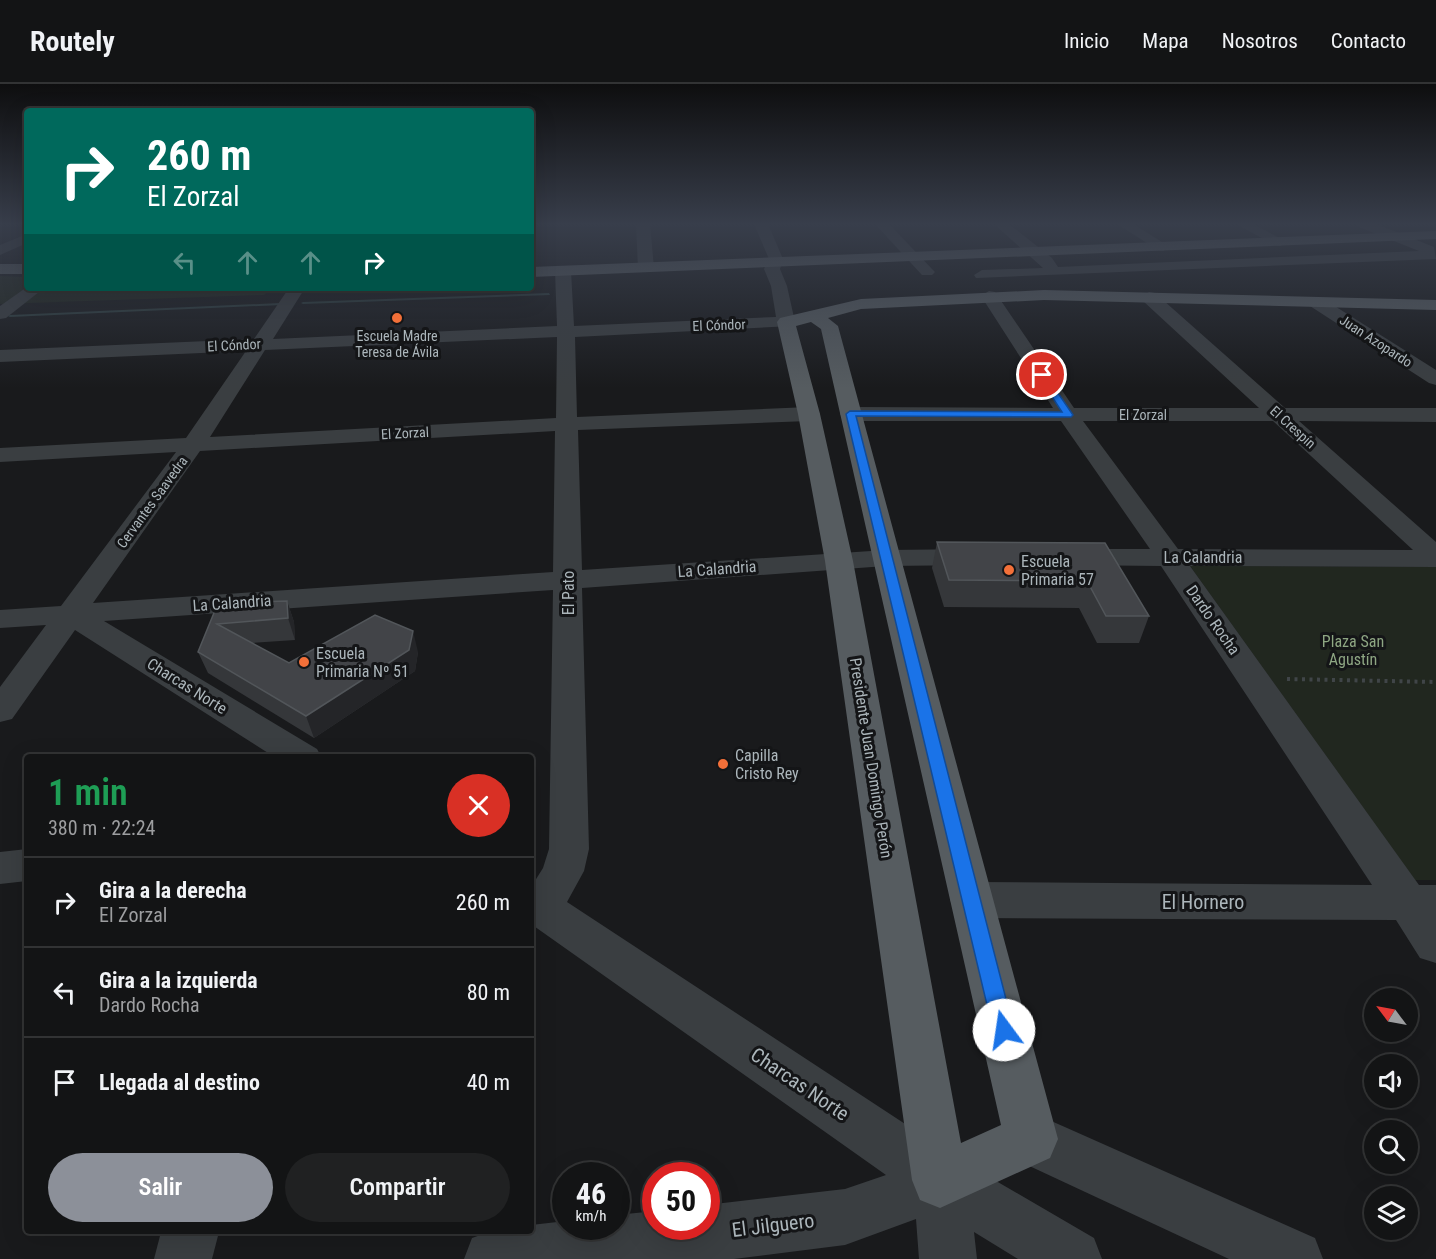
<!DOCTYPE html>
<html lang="es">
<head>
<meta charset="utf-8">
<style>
	:root { --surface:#131415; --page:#202122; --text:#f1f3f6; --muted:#9d9ea0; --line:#323334; --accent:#8c9099 }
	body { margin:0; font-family:"Roboto Condensed",sans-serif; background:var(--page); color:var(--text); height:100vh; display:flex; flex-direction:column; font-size:22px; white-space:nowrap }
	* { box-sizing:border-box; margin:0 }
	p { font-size:20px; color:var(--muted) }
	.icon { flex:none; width:33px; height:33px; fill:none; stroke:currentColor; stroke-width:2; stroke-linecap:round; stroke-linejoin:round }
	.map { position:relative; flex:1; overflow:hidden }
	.panel { position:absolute; left:24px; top:670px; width:510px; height:480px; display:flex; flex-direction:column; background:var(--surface); border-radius:6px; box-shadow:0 6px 24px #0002,0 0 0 2px var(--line) }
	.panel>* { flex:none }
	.banner { position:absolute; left:24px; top:24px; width:510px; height:183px; border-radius:6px; box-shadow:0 6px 24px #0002,0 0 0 2px var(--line); background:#00695c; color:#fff; overflow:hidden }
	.needle { width:39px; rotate:302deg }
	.tools { position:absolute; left:1364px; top:904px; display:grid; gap:12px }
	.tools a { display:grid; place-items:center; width:54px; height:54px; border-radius:50%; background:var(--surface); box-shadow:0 6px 24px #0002,0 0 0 2px var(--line); font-size:30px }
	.speed { position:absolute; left:552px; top:1078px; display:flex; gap:12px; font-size:30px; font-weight:700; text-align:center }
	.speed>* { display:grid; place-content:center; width:78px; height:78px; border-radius:50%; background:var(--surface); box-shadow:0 6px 24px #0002,0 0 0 2px var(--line); line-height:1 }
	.speed small { font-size:15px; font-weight:400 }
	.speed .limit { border:9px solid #d22; background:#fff; color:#111 }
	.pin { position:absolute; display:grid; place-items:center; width:51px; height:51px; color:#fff; margin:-26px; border:3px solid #fff; border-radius:50%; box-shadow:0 2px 6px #0007 }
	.me { position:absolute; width:66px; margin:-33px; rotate:346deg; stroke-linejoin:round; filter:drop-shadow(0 0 4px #0008) }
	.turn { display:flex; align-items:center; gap:21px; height:126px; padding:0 24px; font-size:27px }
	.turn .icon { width:78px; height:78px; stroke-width:2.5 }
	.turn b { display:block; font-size:42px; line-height:51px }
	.lanes { display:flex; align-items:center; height:57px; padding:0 24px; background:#0003; justify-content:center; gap:30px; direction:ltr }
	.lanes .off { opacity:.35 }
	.round { display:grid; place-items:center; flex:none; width:63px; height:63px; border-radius:32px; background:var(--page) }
	.summary { display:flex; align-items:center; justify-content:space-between; height:102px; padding:0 24px }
	h1 { font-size:36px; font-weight:600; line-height:45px; color:#1e9e55 }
	.button { display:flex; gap:12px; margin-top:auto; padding:12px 24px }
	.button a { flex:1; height:69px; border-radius:36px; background:var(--accent); color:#fff; font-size:24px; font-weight:600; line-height:69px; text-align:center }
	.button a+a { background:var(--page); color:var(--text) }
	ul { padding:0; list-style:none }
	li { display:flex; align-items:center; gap:18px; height:90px; padding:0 24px; border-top:2px solid var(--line) }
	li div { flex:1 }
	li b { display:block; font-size:22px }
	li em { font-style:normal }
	header { display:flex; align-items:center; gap:36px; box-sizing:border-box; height:84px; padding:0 30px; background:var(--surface); border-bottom:2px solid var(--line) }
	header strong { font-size:28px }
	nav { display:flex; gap:33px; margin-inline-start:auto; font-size:21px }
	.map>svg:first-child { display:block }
	.green { fill:#21271f }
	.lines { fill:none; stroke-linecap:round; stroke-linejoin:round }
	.stream { fill:#2f3f40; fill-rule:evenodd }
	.path { stroke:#404548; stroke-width:4; stroke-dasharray:3 4.5; stroke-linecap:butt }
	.minor { fill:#3a3e41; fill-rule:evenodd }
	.major { fill:#565c60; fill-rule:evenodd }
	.wall { fill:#35373a }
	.shaded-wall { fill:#242528 }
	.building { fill:#424448; stroke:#52565a; stroke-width:1.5 }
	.route { fill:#1a73e8; stroke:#114b97; stroke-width:1.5 }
	.poi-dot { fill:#f37039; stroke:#141517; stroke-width:2 }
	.labels { text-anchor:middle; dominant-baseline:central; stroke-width:6; stroke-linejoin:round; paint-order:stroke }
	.far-street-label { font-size:14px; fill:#acb6bb; stroke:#141517 }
	.far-poi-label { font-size:14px; fill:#acb6bb; stroke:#141517 }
	.street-label { font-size:16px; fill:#acb6bb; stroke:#141517 }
	.poi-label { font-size:16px; fill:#acb6bb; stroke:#141517; text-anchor:start }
	.park-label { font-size:16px; fill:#8ea683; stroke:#141517 }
	.near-street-label { font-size:20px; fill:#acb6bb; stroke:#141517 }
</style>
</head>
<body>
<header>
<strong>Routely</strong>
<nav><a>Inicio</a><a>Mapa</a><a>Nosotros</a><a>Contacto</a></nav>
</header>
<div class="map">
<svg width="1436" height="1175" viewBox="0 0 1436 1175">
	<rect width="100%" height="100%" fill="#191a1c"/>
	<g class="green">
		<polygon points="0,192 27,193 27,204 272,204 264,211 0,220"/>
		<polygon points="1190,482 1436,483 1436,796 1415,796"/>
	</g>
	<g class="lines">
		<g class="stream">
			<polygon points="549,209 550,211 303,220 301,219 303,218"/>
			<polygon points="280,219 281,221 10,233 8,232 10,231"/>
		</g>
		<polyline class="path" points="1287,595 1436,598"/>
		<g class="minor">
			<polygon points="636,140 650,140 654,184 651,187 641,187 638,184"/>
			<path d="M754,140H768L783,175L780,185L787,202L795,238L792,242L575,253L577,333L809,323L817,325L820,330L817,335L809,337L578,346L582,486L886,466L980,465L990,467L994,473L990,479L980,481L886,482L582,504L589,765L584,787L567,818L960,1076L1094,1154L1102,1175H1018L974,1148L977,1175H919L916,1135L845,1161L734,1175H464L472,1154L489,1148H531V1141L566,1137V1143H616V1131L656,1127V1143H706V1121L845,1105L886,1091L531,840V799L533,800L543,784L549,765L553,506L104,537L317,665L322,674H276L75,546L12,635L0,638V603L46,541L0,544V526L61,522L176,368L0,378V364L186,354L246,267L0,278V266L254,255L289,204H305L273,255L557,242L555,187L563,182L571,187L574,242L776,233L771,202L764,185L769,175ZM557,253L556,334L210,353L265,266ZM555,347L553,488L93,519L200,367Z"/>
			<polygon points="875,140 889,140 932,185 935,188 932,191 922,191"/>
			<polygon points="994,140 1009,140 1052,174 1058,183 1419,167 1359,143 1357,140 1376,140 1434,163 1436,175 976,194 974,191 982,186 1043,184"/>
			<polygon points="1117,140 1133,140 1170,163 1163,167 1158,166"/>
			<polygon points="1236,140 1253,140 1287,158 1280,162 1275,161"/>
			<polygon points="27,150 27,159 0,171 0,161"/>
			<polygon points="27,203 44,204 6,234 0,235 0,222"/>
			<path d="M989,207L995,208L1074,324H1259L1143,217L1141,213L1149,208L1155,209L1285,324H1436V338L1299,337L1436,458V483L1190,482L1419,801H1436V879L1420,874L1396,836L971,834L956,828L950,816L956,804L971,798L1372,801L1161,482L1068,481L1058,479L1054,473L1058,467L1068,465H1150L1061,337H851L843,335L840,330L843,325L851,323L1053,324L981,212ZM1083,337H1273L1413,466L1178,465Z"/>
			<polygon points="1316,213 1322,214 1436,286 1436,301 1429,299 1310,222 1308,218 1310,214"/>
			<polygon points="27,765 27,797 0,800 0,768"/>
			<polygon points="1031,1028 1315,1154 1323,1175 1229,1175 1012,1074 1004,1055 1012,1036"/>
			<polygon points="161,1148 219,1148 212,1175 154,1175"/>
		</g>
		<g class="major">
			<polygon points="1436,147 1436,155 531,193 531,183"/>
			<rect x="0" y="180" width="27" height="10"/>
			<path d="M1044,206L1436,216V226L1044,216L861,225L828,234L838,242L1058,1055L1050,1074L940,1124L920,1116L912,1096L825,477L798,330L777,238L780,234L861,215ZM811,238L821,245L1001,1041L961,1059L853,477L820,330L796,242Z"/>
		</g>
	</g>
	<g class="wall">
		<polygon points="937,458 1105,459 1149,532 1139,559 1097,559 1079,524 944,523 932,484"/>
		<polygon points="287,517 294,538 295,556 252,559 289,579 418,568 415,587 314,654 208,589 198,568 218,519"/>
	</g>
	<g class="shaded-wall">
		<polygon points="287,517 294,538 295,556 288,534"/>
		<polygon points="413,547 418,568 415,587 314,654 306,632"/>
	</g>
	<g class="building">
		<polygon points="937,458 1105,459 1149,532 1106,532 1087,497 949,496"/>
		<polygon points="287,517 288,534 217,540 289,579 375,531 413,547 409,566 306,632 198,568 218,519"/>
	</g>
	<linearGradient id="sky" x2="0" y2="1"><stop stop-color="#0e0e0f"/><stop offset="0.46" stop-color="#383e4b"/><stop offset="1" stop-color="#383e4b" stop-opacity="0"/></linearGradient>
	<rect width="1436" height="304" fill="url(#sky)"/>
	<polygon class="route" points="1039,290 1045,290 1073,331 1071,333 856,332 1014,946 1011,953 1004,956 996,953 993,946 846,330 850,327 1062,328 1038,291"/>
	<g class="poi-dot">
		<circle cx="397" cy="234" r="6"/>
		<circle cx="1009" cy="486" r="6"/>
		<circle cx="304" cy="578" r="6"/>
		<circle cx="723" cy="680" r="6"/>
	</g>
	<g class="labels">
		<g class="far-street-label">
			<text transform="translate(719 241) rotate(-2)">El Cóndor</text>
			<text transform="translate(1376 257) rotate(33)">Juan Azopardo</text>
			<text transform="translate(234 261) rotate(-3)">El Cóndor</text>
			<text x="1143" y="331">El Zorzal</text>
			<text transform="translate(1293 343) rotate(42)">El Crespín</text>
			<text transform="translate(405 349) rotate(-3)">El Zorzal</text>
			<text transform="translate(152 418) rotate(-54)">Cervantes Saavedra</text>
		</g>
		<g class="far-poi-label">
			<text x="397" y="252">Escuela Madre<tspan x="397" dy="16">Teresa de Ávila</tspan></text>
		</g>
		<g class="street-label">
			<text x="1203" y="473">La Calandria</text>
			<text transform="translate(717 485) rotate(-4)">La Calandria</text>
			<text transform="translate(568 509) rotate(-90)">El Pato</text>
			<text transform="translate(232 519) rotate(-4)">La Calandria</text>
			<text transform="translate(1213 536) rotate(55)">Dardo Rocha</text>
			<text transform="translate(187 602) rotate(32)">Charcas Norte</text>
			<text transform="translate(871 674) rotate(81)">Presidente Juan Domingo Perón</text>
		</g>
		<g class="poi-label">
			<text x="1021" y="477">Escuela<tspan x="1021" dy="18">Primaria 57</tspan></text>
			<text x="316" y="569">Escuela<tspan x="316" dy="18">Primaria Nº 51</tspan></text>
			<text x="735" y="671">Capilla<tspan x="735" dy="18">Cristo Rey</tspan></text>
		</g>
		<g class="park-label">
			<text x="1353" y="557">Plaza San<tspan x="1353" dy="18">Agustín</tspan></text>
		</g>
		<g class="near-street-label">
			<text x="1203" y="818">El Hornero</text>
			<text transform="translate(800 1000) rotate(34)">Charcas Norte</text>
			<text transform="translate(773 1141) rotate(-7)">El Jilguero</text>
		</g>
	</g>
</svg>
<div class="tools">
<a><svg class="needle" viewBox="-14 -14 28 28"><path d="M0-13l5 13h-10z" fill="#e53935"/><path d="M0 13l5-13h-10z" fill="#9d9ea0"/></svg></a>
<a><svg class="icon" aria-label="sound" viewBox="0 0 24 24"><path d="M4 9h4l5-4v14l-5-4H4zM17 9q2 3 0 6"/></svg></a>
<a><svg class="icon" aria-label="search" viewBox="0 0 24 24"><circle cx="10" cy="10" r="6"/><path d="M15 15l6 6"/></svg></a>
<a><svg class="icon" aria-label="layers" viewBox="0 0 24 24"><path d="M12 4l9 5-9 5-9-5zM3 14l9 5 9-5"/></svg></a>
</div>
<div class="speed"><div>46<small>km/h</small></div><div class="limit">50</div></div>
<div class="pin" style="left:1042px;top:291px;background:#d93025"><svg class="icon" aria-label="arrive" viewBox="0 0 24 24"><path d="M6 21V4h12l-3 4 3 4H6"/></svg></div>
<svg class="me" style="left:1004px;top:946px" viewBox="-20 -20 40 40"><circle r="19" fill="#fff"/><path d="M0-13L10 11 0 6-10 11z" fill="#1a73e8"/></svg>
<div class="banner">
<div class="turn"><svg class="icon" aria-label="right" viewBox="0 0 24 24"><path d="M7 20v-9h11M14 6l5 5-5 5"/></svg><div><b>260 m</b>El Zorzal</div></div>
<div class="lanes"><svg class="icon off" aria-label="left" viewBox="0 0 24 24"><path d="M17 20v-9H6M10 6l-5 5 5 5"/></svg><svg class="icon off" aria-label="ahead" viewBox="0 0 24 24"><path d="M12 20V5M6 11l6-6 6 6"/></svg><svg class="icon off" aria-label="ahead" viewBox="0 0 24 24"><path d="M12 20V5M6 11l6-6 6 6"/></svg><svg class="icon" aria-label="right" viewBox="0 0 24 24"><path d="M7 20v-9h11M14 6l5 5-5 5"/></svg></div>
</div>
<section class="panel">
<div class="summary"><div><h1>1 min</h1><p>380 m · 22:24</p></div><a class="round" style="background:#d93025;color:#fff"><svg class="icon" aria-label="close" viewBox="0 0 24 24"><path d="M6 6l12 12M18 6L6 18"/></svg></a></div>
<ul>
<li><svg class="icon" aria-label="right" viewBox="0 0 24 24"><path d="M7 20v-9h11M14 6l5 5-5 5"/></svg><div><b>Gira a la derecha</b><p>El Zorzal</p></div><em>260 m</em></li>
<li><svg class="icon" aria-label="left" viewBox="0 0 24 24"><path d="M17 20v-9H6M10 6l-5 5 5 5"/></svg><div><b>Gira a la izquierda</b><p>Dardo Rocha</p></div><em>80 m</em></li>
<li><svg class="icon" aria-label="arrive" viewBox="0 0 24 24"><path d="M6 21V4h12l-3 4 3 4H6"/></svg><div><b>Llegada al destino</b></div><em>40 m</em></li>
</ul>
<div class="button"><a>Salir</a><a>Compartir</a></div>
</section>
</div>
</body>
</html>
